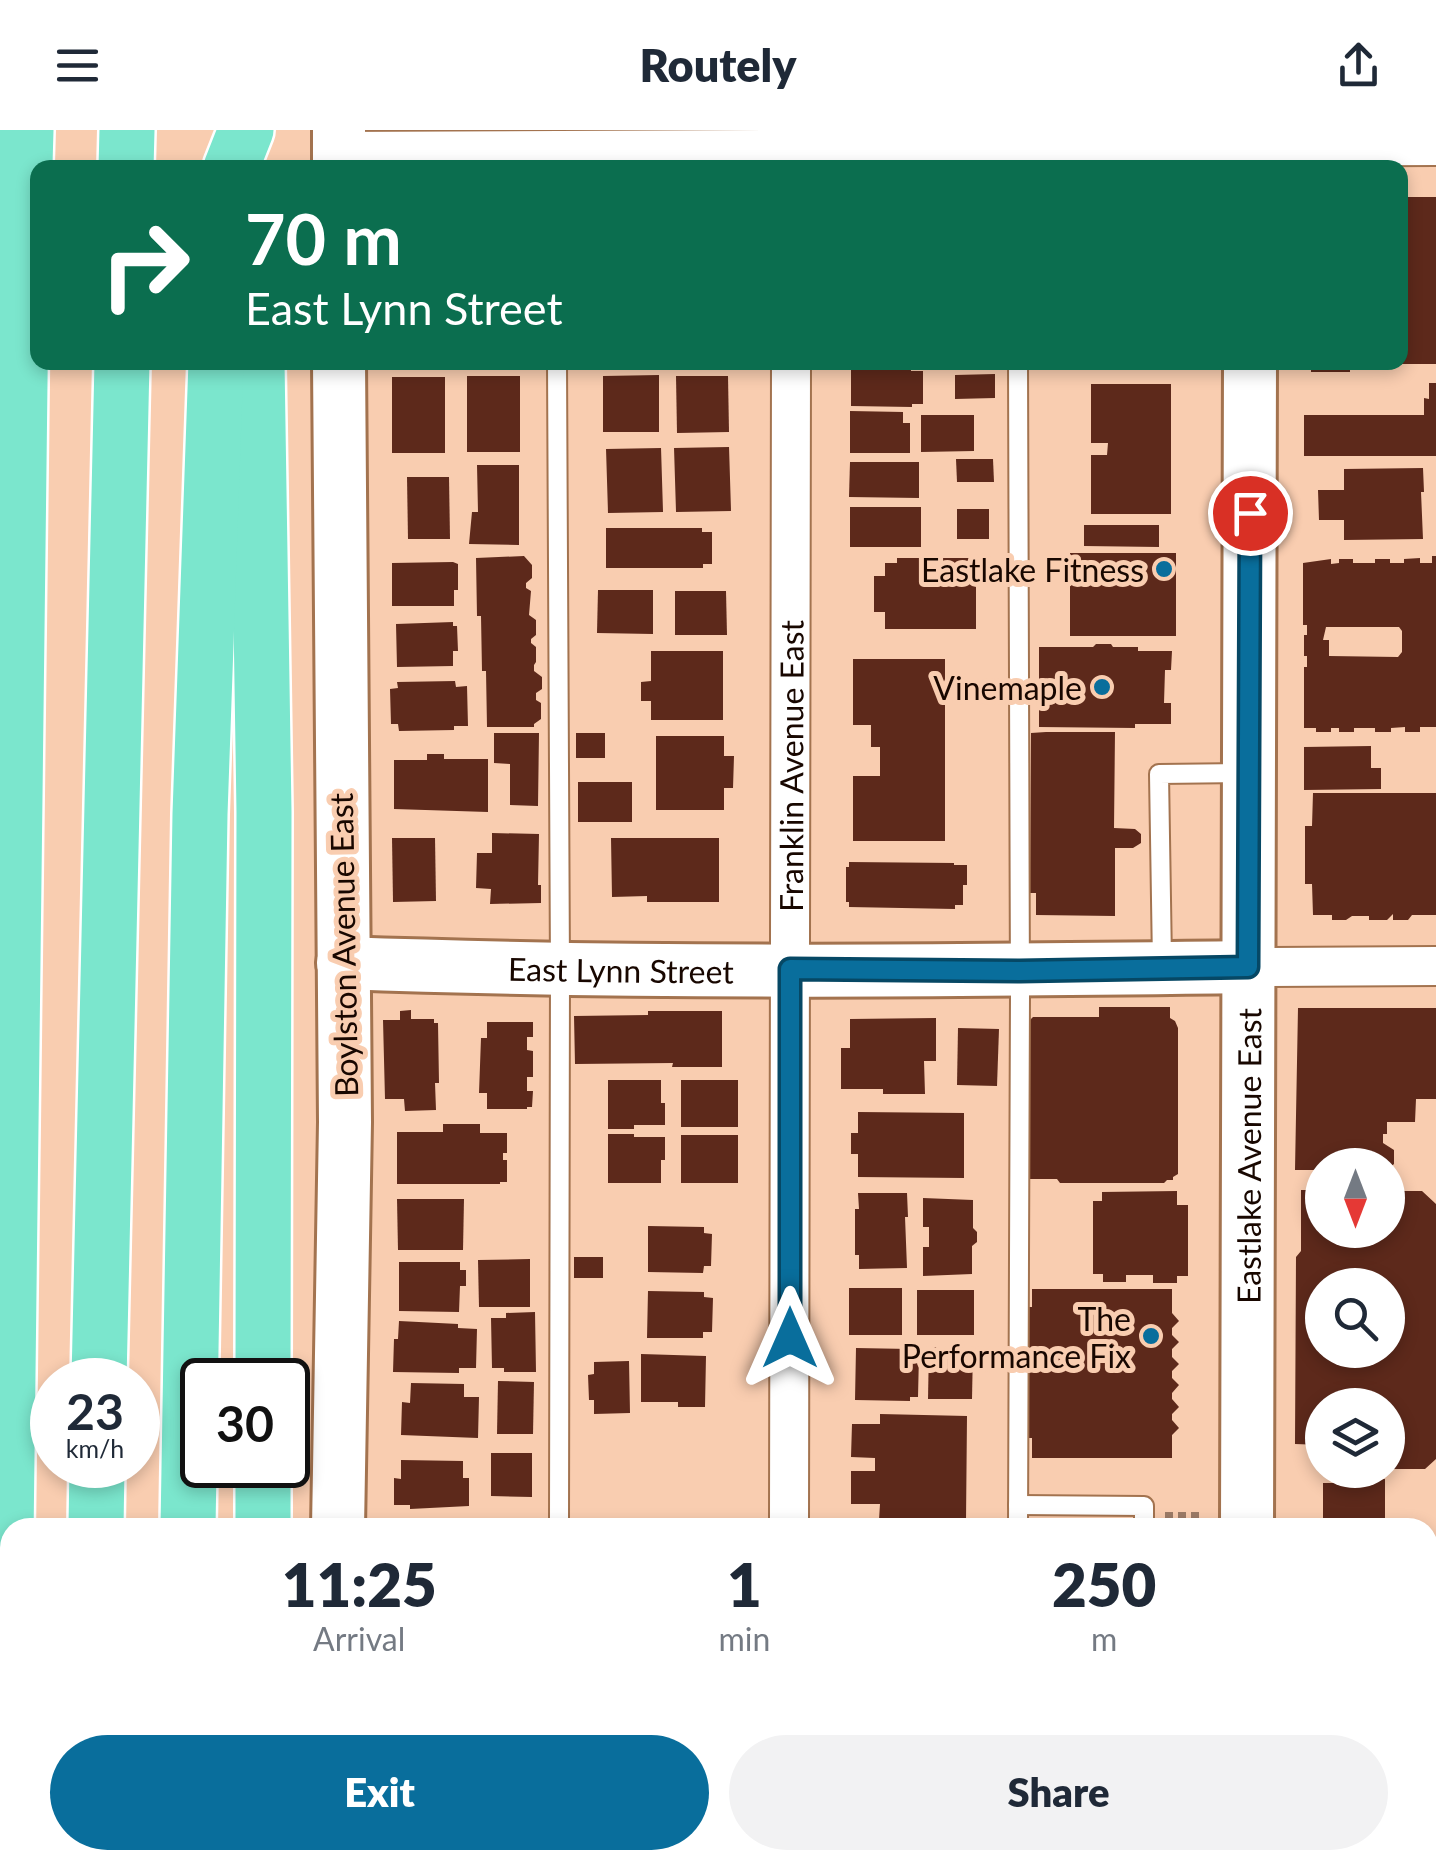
<!DOCTYPE html>
<html lang="en">
<head>
<meta charset="utf-8">
<style>
	:root { --surface:#fff; --page:#f2f2f3; --text:#1f2937; --muted:#747a83; --accent:#096e9c }
	body { margin:0; font-family:Lato,sans-serif; background:var(--page); color:var(--text); height:100vh; display:flex; flex-direction:column; font-size:38px; white-space:nowrap }
	* { box-sizing:border-box; margin:0 }
	p { font-size:32px; color:var(--muted) }
	.icon { flex:none; width:55px; height:55px; fill:none; stroke:currentColor; stroke-width:2; stroke-linecap:round; stroke-linejoin:round }
	.map { position:relative; flex:1; overflow:hidden }
	.details { position:absolute; left:0px; top:1388px; width:1438px; height:352px; display:flex; flex-direction:column; background:var(--surface); border-radius:30px 30px 0 0; box-shadow:0 5px 15px #0003 }
	.details>* { flex:none }
	.hud { position:absolute; left:30px; top:30px; width:1378px; height:210px; border-radius:20px; box-shadow:0 5px 15px #0003; background:#0b6e4f; color:#fff; overflow:hidden }
	.needle { width:65px; rotate:180deg }
	.buttons { position:absolute; left:1305px; top:1018px; display:grid; gap:20px }
	.buttons a { display:grid; place-items:center; width:100px; height:100px; border-radius:50%; background:var(--surface); box-shadow:0 5px 15px #0003; font-size:50px }
	.speed { position:absolute; left:30px; top:1228px; display:flex; gap:20px; font-size:50px; font-weight:700; text-align:center }
	.speed>* { display:grid; place-content:center; width:130px; height:130px; border-radius:50%; background:var(--surface); box-shadow:0 5px 15px #0003; line-height:1 }
	.speed small { font-size:25px; font-weight:400 }
	.speed .limit { border:5px solid #111; border-radius:15px; background:#fff; color:#111 }
	.pin { position:absolute; display:grid; place-items:center; width:85px; height:85px; color:#fff; margin:-42px; border:5px solid #fff; border-radius:50%; box-shadow:0 2px 10px #0007 }
	.me { position:absolute; width:110px; margin:-55px; rotate:0deg; stroke-linejoin:round; filter:drop-shadow(0 0 8px #0008) }
	.turn { display:flex; align-items:center; gap:35px; height:210px; padding:0 50px; font-size:45px }
	.turn .icon { width:130px; height:130px; stroke-width:2.5 }
	.turn b { display:block; font-size:70px; line-height:85px }
	.eta { display:flex; justify-content:space-evenly; align-items:center; height:170px; text-align:center }
	.eta b { font-size:60px; font-weight:800; line-height:70px }
	.cta { display:flex; gap:20px; margin-top:auto; padding:20px 50px }
	.cta a { flex:1; height:115px; border-radius:60px; background:var(--accent); color:#fff; font-size:40px; font-weight:800; line-height:115px; text-align:center }
	.cta a+a { background:var(--page); color:var(--text) }
	header { display:flex; justify-content:space-between; align-items:center; height:130px; padding:0 50px; background:var(--surface); font-size:45px; font-weight:800 }
	.map>svg:first-child { display:block }
	.building { fill:#5d291b; fill-rule:evenodd }
	.lines { fill:none; stroke-linecap:round; stroke-linejoin:round }
	.lane-casing { stroke:#a3734f; stroke-width:22 }
	.street-casing { stroke:#a3734f; stroke-width:42 }
	.secondary-casing { stroke:#a3734f; stroke-width:58 }
	.highway-casing { stroke:#fff; stroke-width:60 }
	.path { stroke:#9c7b67; stroke-width:6; stroke-dasharray:8 5; stroke-linecap:butt }
	.lane { stroke:#fff; stroke-width:18 }
	.street { stroke:#fff; stroke-width:38 }
	.secondary { stroke:#fff; stroke-width:52 }
	.highway { stroke:#7be6cd; stroke-width:55 }
	.route-casing { stroke:#064865; stroke-width:25 }
	.route { stroke:#096e9c; stroke-width:18 }
	.poi-dot { fill:#096e9c; stroke:#f9cdb0; stroke-width:4 }
	.labels { text-anchor:middle; dominant-baseline:central; stroke-width:10; stroke-linejoin:round; paint-order:stroke }
	.poi-label { font-size:32px; fill:#180700; stroke:#f9cdb0; text-anchor:end }
	.street-label { font-size:32px; fill:#180700; stroke:#f9cdb0 }
</style>
</head>
<body>
<header><svg class="icon" aria-label="menu" viewBox="0 0 24 24"><path d="M4 6h16M4 12h16M4 18h16"/></svg>Routely<svg class="icon" aria-label="share" viewBox="0 0 24 24"><path d="M12 15V3M7 8l5-5 5 5M5 13v7h14v-7"/></svg></header>
<div class="map">
<svg width="1436" height="1738" viewBox="0 0 1436 1738">
	<rect width="100%" height="100%" fill="#f9cdb0"/>
	<g class="building">
		<rect x="1400" y="67" width="36" height="167"/>
		<polygon points="1034,232 1179,232 1179,239 1067,237 1067,240 1034,240"/>
		<rect x="1311" y="232" width="39" height="10"/>
		<polygon points="851,237 911,237 911,241 923,241 923,274 912,274 912,277 851,276"/>
		<polygon points="995,244 995,268 955,269 955,245"/>
		<polygon points="659,245 659,302 603,302 603,246"/>
		<rect x="467" y="246" width="53" height="76"/>
		<polygon points="676,246 728,246 729,302 677,303"/>
		<rect x="392" y="247" width="53" height="76"/>
		<polygon points="1429,253 1436,253 1436,326 1304,326 1304,285 1424,285 1424,268 1429,269"/>
		<polygon points="1091,254 1171,254 1171,384 1091,384 1091,325 1107,325 1108,313 1091,313"/>
		<polygon points="850,281 903,282 903,293 910,293 910,323 850,323"/>
		<polygon points="921,285 974,285 974,321 921,322"/>
		<polygon points="729,317 731,381 676,382 674,318"/>
		<polygon points="661,318 663,382 608,383 606,319"/>
		<polygon points="956,329 993,329 994,352 957,352"/>
		<polygon points="850,332 919,332 919,368 849,367"/>
		<polygon points="477,335 519,335 519,415 469,414 472,382 478,382"/>
		<polygon points="1423,338 1424,362 1421,362 1423,409 1344,410 1344,390 1319,390 1318,360 1344,360 1344,339"/>
		<polygon points="407,347 449,347 450,409 408,409"/>
		<rect x="850" y="377" width="71" height="40"/>
		<rect x="957" y="379" width="32" height="30"/>
		<polygon points="1084,395 1159,395 1159,417 1084,416"/>
		<polygon points="606,398 702,398 702,402 712,402 712,434 703,434 703,438 606,438"/>
		<rect x="1070" y="423" width="106" height="83"/>
		<polygon points="524,426 532,435 532,448 526,453 526,458 531,461 529,485 536,490 536,505 531,509 531,513 536,517 536,532 534,535 534,541 542,547 542,559 536,563 536,570 541,573 541,589 534,594 534,597 487,597 486,541 482,541 481,486 477,486 476,428"/>
		<path d="M1432,426H1436V597H1420V602H1405V597L1391,598V602H1375V598H1354V602H1339V598H1331V602H1316V598H1304V537H1307V526H1304V505H1307V495H1303V433L1331,429V434L1339,433V429H1353V433H1375V429H1390V433H1404V429L1420,428V433H1432ZM1326,497H1399L1402,501V522L1398,527L1329,526V510H1323Z"/>
		<polygon points="897,428 976,428 976,499 885,499 885,482 874,482 874,446 885,446 885,433 897,433"/>
		<polygon points="453,432 458,434 458,460 454,460 454,476 392,476 392,433"/>
		<polygon points="598,460 653,460 653,504 597,503"/>
		<polygon points="675,461 726,461 727,505 675,505"/>
		<polygon points="453,492 453,496 457,496 458,521 453,521 453,536 397,537 396,494"/>
		<polygon points="1096,514 1111,514 1113,517 1138,517 1138,521 1172,521 1171,540 1165,540 1164,573 1171,573 1171,594 1135,594 1135,598 1039,597 1039,517 1093,517"/>
		<polygon points="651,521 723,521 723,590 651,590 651,571 641,571 641,552 651,551"/>
		<polygon points="853,529 945,529 945,711 853,711 853,646 880,646 880,617 871,617 871,595 853,595"/>
		<polygon points="455,551 456,557 467,556 468,596 454,596 454,600 399,601 398,594 391,594 390,559 398,558 397,552"/>
		<polygon points="1046,602 1115,602 1114,698 1135,699 1141,704 1141,713 1133,718 1115,718 1115,786 1036,785 1036,763 1030,763 1031,603"/>
		<polygon points="494,603 539,603 538,676 510,675 510,634 494,633"/>
		<rect x="576" y="603" width="29" height="25"/>
		<polygon points="656,606 724,606 724,626 734,626 733,658 724,658 724,680 656,680"/>
		<polygon points="1371,616 1371,638 1381,638 1381,659 1304,660 1304,617"/>
		<polygon points="427,624 444,624 444,629 488,629 488,682 394,679 394,630 427,630"/>
		<rect x="578" y="652" width="54" height="40"/>
		<polygon points="1313,663 1436,663 1436,785 1412,785 1408,790 1393,790 1393,784 1387,790 1369,790 1369,786 1352,786 1346,790 1332,790 1332,785 1313,785 1312,754 1305,754 1305,696 1312,696"/>
		<polygon points="492,703 539,704 538,755 541,755 541,773 490,774 491,759 476,758 477,723 492,723"/>
		<polygon points="392,708 435,708 436,771 393,772"/>
		<polygon points="611,708 719,708 719,772 647,772 647,766 612,767"/>
		<polygon points="849,732 954,733 954,735 967,735 967,755 963,755 963,775 955,775 955,779 849,777 849,772 846,772 846,737 849,737"/>
		<polygon points="1099,877 1170,877 1170,888 1175,891 1178,898 1178,1044 1173,1047 1173,1050 1167,1050 1164,1053 1060,1053 1057,1049 1029,1049 1029,891 1033,887 1099,887"/>
		<polygon points="1298,878 1436,878 1436,969 1416,969 1415,992 1387,992 1387,1004 1383,1004 1383,1013 1394,1020 1394,1034 1388,1039 1388,1035 1322,1035 1322,1040 1295,1040"/>
		<polygon points="411,880 411,889 434,889 434,893 438,893 439,953 435,953 436,980 405,981 404,969 385,969 383,890 400,890 400,881"/>
		<polygon points="648,881 722,881 722,937 672,937 673,933 575,934 574,886 648,885"/>
		<polygon points="936,888 936,931 924,931 925,964 883,964 883,959 841,959 841,918 850,918 850,889"/>
		<polygon points="487,892 533,892 533,907 527,907 527,920 533,921 533,947 527,947 527,961 533,961 532,977 527,977 527,979 487,979 487,963 479,963 481,908 487,908"/>
		<polygon points="958,898 999,899 997,956 957,955"/>
		<polygon points="608,950 661,950 661,973 665,973 665,995 634,995 634,999 608,999"/>
		<rect x="681" y="950" width="57" height="47"/>
		<polygon points="858,982 964,983 964,1048 858,1047 858,1024 851,1024 851,1003 858,1003"/>
		<polygon points="443,994 480,994 480,1003 507,1003 507,1023 503,1023 503,1030 507,1030 507,1052 500,1052 500,1054 397,1054 397,1002 443,1002"/>
		<polygon points="608,1004 634,1004 634,1007 665,1007 665,1030 661,1030 661,1053 608,1053"/>
		<rect x="681" y="1005" width="57" height="48"/>
		<path d="M1301,1060H1322V1100H1388V1061H1422L1436,1074V1329L1425,1339H1388V1275H1322V1315L1295,1314L1296,1127L1301,1121ZM1322,1155H1388V1220H1322Z"/>
		<polygon points="1177,1061 1177,1075 1188,1075 1188,1146 1177,1146 1177,1153 1153,1153 1153,1145 1126,1145 1126,1152 1103,1152 1103,1144 1093,1144 1093,1071 1102,1071 1102,1062"/>
		<polygon points="858,1063 907,1063 908,1087 905,1087 907,1138 859,1139 859,1125 855,1125 855,1079 859,1079"/>
		<polygon points="923,1068 973,1070 973,1098 977,1102 977,1112 972,1116 972,1144 923,1146 923,1117 929,1117 929,1097 923,1097"/>
		<polygon points="397,1069 464,1069 463,1120 398,1120"/>
		<polygon points="648,1096 704,1097 704,1103 712,1104 711,1136 704,1136 703,1143 648,1142"/>
		<rect x="574" y="1127" width="29" height="21"/>
		<polygon points="530,1129 530,1177 479,1177 478,1130"/>
		<polygon points="399,1132 460,1132 460,1140 466,1140 466,1156 460,1156 459,1182 399,1181"/>
		<rect x="849" y="1158" width="53" height="47"/>
		<polygon points="1032,1159 1172,1159 1172,1183 1179,1191 1172,1198 1172,1205 1179,1212 1172,1219 1172,1227 1179,1234 1172,1241 1172,1248 1179,1255 1172,1263 1172,1269 1179,1277 1172,1284 1172,1290 1179,1298 1172,1305 1172,1328 1032,1328 1032,1308 1025,1308 1025,1177 1032,1177"/>
		<rect x="917" y="1160" width="57" height="45"/>
		<polygon points="648,1161 704,1162 704,1167 713,1168 712,1202 703,1202 703,1208 647,1208"/>
		<polygon points="535,1182 536,1242 504,1242 504,1238 492,1238 491,1188 506,1188 506,1183"/>
		<polygon points="399,1191 458,1194 458,1198 477,1199 476,1238 459,1238 459,1243 393,1242 394,1209 398,1209"/>
		<polygon points="929,1217 973,1218 972,1269 928,1269"/>
		<polygon points="856,1218 910,1219 910,1224 919,1224 918,1267 910,1267 910,1271 855,1270"/>
		<polygon points="641,1224 706,1226 705,1277 678,1277 678,1272 641,1272"/>
		<polygon points="629,1231 630,1283 594,1284 594,1270 589,1270 588,1245 594,1244 594,1232"/>
		<polygon points="498,1251 534,1252 533,1304 497,1304"/>
		<polygon points="411,1253 464,1254 464,1267 479,1267 478,1308 401,1305 402,1272 410,1273"/>
		<polygon points="880,1284 967,1286 966,1391 879,1390 880,1374 851,1374 851,1341 875,1341 875,1328 851,1327 852,1294 880,1294"/>
		<polygon points="491,1323 532,1323 532,1367 491,1366"/>
		<polygon points="401,1330 463,1331 463,1348 469,1348 469,1376 410,1379 410,1375 394,1375 394,1348 401,1349"/>
		<polygon points="1350,1349 1385,1349 1385,1398 1323,1398 1323,1353 1350,1353"/>
		<polygon points="1428,1523 1436,1523 1436,1695 1428,1694"/>
		<polygon points="1428,1707 1436,1707 1436,1738 1295,1738 1296,1730 1428,1730"/>
		<polygon points="397,1730 478,1730 478,1733 492,1733 492,1738 389,1738 389,1731"/>
		<rect x="615" y="1730" width="48" height="8"/>
		<rect x="679" y="1730" width="49" height="8"/>
		<rect x="855" y="1730" width="18" height="7"/>
		<rect x="1091" y="1730" width="76" height="4"/>
	</g>
	<g class="lines">
		<defs>
			<g id="lane">
				<polyline points="557,232 560,840 559,1398"/>
				<polyline points="1162,832 1159,644 1244,643"/>
				<polyline points="1018,1375 1144,1376 1144,1398"/>
				<polyline points="1018,1398 1020,864 1018,232"/>
				<polyline points="557,1738 557,1730"/>
				<polyline points="1016,1738 1016,1730"/>
			</g>
			<g id="street">
				<polyline points="339,21 1436,16"/>
				<polyline points="1248,837 1436,836"/>
				<path id="s1" d="M789,1398L791,232"/>
				<polyline points="788,1738 788,1730"/>
			</g>
			<g id="secondary">
				<polyline points="339,0 339,38"/>
				<polyline points="1250,0 1250,38"/>
				<path id="s2" d="M343,833C645,844 947,841 1248,837"/>
				<polyline points="338,1398 345,992 339,232"/>
				<path id="s3" d="M1247,1398L1250,232"/>
				<polyline points="335,1730 335,1738"/>
				<polyline points="1247,1738 1247,1730"/>
			</g>
			<g id="highway">
				<polyline points="126,38 127,0"/>
				<polyline points="231,38 246,0"/>
				<polyline points="257,232 264,682 263,1250"/>
				<polyline points="99,1250 122,232"/>
				<polyline points="96,1398 97,1335"/>
				<polyline points="188,1398 200,684 216,232"/>
				<polyline points="263,1398 263,1335"/>
				<polyline points="2,1738 21,170 26,0"/>
				<polyline points="90,1738 90,1730"/>
				<polyline points="182,1738 182,1730"/>
				<polyline points="262,1738 262,1730"/>
			</g>
		</defs>
		<use href="#lane" class="lane-casing"/>
		<use href="#street" class="street-casing"/>
		<use href="#secondary" class="secondary-casing"/>
		<use href="#highway" class="highway-casing"/>
		<polyline class="path" points="1165,1385 1199,1385"/>
		<use href="#lane" class="lane"/>
		<use href="#street" class="street"/>
		<use href="#secondary" class="secondary"/>
		<use href="#highway" class="highway"/>
	</g>
	<g class="lines">
		<defs>
			<polyline id="route" points="790,1208 790,839 1020,841 1248,837 1250,383"/>
		</defs>
		<use href="#route" class="route-casing"/>
		<use href="#route" class="route"/>
	</g>
	<g class="poi-dot">
		<circle cx="1164" cy="439" r="10"/>
		<circle cx="1102" cy="557" r="10"/>
		<circle cx="1151" cy="1206" r="10"/>
	</g>
	<g class="labels">
		<g class="poi-label">
			<text x="1144" y="439">Eastlake Fitness</text>
			<text x="1082" y="557">Vinemaple</text>
			<text x="1131" y="1188">The<tspan x="1131" dy="37">Performance Fix</tspan></text>
		</g>
		<g class="street-label">
			<text stroke="none"><textPath href="#s1" startOffset="762">Franklin Avenue East</textPath></text>
			<text transform="translate(343 815) rotate(-91)">Boylston Avenue East</text>
			<text stroke="none"><textPath href="#s2" startOffset="278">East Lynn Street</textPath></text>
			<text stroke="none"><textPath href="#s3" startOffset="372">Eastlake Avenue East</textPath></text>
		</g>
	</g>
</svg>
<div class="buttons">
<a><svg class="needle" viewBox="-14 -14 28 28"><path d="M0-13l5 13h-10z" fill="#e53935"/><path d="M0 13l5-13h-10z" fill="#747a83"/></svg></a>
<a><svg class="icon" aria-label="search" viewBox="0 0 24 24"><circle cx="10" cy="10" r="6"/><path d="M15 15l6 6"/></svg></a>
<a><svg class="icon" aria-label="layers" viewBox="0 0 24 24"><path d="M12 4l9 5-9 5-9-5zM3 14l9 5 9-5"/></svg></a>
</div>
<div class="speed"><div>23<small>km/h</small></div><div class="limit">30</div></div>
<div class="pin" style="left:1250px;top:383px;background:#d93025"><svg class="icon" aria-label="arrive" viewBox="0 0 24 24"><path d="M6 21V4h12l-3 4 3 4H6"/></svg></div>
<svg class="me" style="left:790px;top:1208px" viewBox="-20 -20 40 40"><path d="M0-17L14 15 0 8-14 15z" fill="#096e9c" stroke="#fff" stroke-width="4"/></svg>
<div class="hud">
<div class="turn"><svg class="icon" aria-label="right" viewBox="0 0 24 24"><path d="M7 20v-9h11M14 6l5 5-5 5"/></svg><div><b>70 m</b>East Lynn Street</div></div>
</div>
<section class="details">
<div class="eta">
<div><b>11:25</b><p>Arrival</p></div>
<div><b>1</b><p>min</p></div>
<div><b>250</b><p>m</p></div>
</div>
<div class="cta"><a>Exit</a><a>Share</a></div>
</section>
</div>
</body>
</html>
